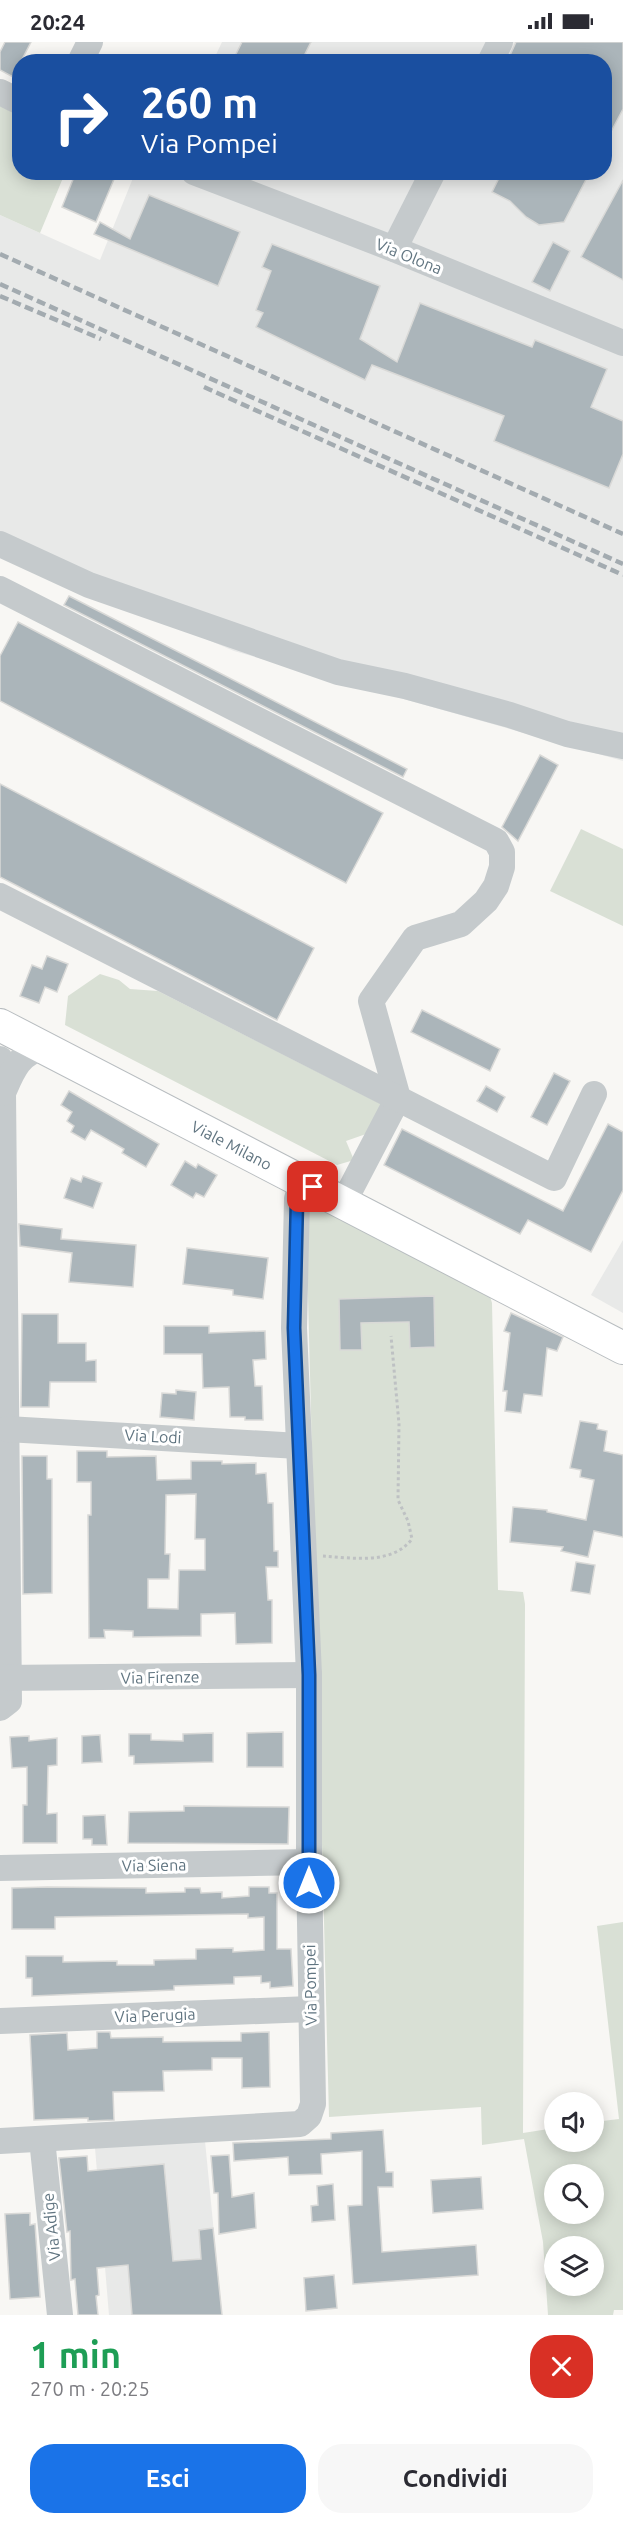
<!DOCTYPE html>
<html lang="it">
<head>
<meta charset="utf-8">
<style>
	:root { --surface:#fff; --page:#f7f7f7; --text:#2b2b33; --muted:#7c7c81; --accent:#1a73e8 }
	body { margin:0; font-family:Ubuntu,sans-serif; background:var(--page); color:var(--text); height:100vh; display:flex; flex-direction:column; font-size:22px; white-space:nowrap }
	* { box-sizing:border-box; margin:0 }
	p { font-size:20px; color:var(--muted) }
	.icon { flex:none; width:33px; height:33px; fill:none; stroke:currentColor; stroke-width:2; stroke-linecap:round; stroke-linejoin:round }
	.map { position:relative; height:2273px; overflow:hidden }
	.drawer { display:flex; flex-direction:column; background:var(--surface); flex:1 }
	.drawer>* { flex:none }
	.top-card { position:absolute; left:12px; top:12px; width:600px; height:126px; border-radius:24px; box-shadow:0 3px 15px #0003; background:#1a4fa0; color:#fff; overflow:hidden }
	.tools { position:absolute; left:544px; top:2050px; display:grid; gap:12px }
	.tools a { display:grid; place-items:center; width:60px; height:60px; border-radius:50%; background:var(--surface); box-shadow:0 3px 15px #0003; font-size:30px }
	.pin { position:absolute; display:grid; place-items:center; width:51px; height:51px; color:#fff; margin:-26px; border-radius:12px; box-shadow:0 3px 9px #0006 }
	.me { position:absolute; width:66px; margin:-33px; rotate:0deg; stroke-linejoin:round; filter:drop-shadow(0 0 4px #0008) }
	.turn { display:flex; align-items:center; gap:21px; height:126px; padding:0 30px; font-size:27px }
	.turn .icon { width:78px; height:78px; stroke-width:2.5 }
	.turn b { display:block; font-size:42px; line-height:51px }
	.round { display:grid; place-items:center; flex:none; width:63px; height:63px; border-radius:24px; background:var(--page) }
	.summary { display:flex; align-items:center; justify-content:space-between; height:102px; padding:0 30px }
	h1 { font-size:36px; font-weight:700; line-height:45px; color:#1e9e55 }
	.button { display:flex; gap:12px; margin-top:auto; padding:12px 30px }
	.button a { flex:1; height:69px; border-radius:24px; background:var(--accent); color:#fff; font-size:24px; font-weight:700; line-height:69px; text-align:center }
	.button a+a { background:var(--page); color:var(--text) }
	.status { display:flex; justify-content:space-between; align-items:center; height:42px; padding:0 30px; background:var(--surface); direction:ltr }
	.status svg { height:16px; fill:currentColor }
	.map>svg:first-child { display:block }
	.built { fill:#e8e9e8 }
	.green { fill:#d9e0d5; fill-rule:evenodd }
	.building { fill:#abb5ba; stroke:#d9d9d7; stroke-width:1.5; fill-rule:evenodd }
	.lines { fill:none; stroke-linecap:round; stroke-linejoin:round }
	.major-casing { stroke:#b8bdc0; stroke-width:34 }
	.path { stroke:#bec1c3; stroke-width:3; stroke-dasharray:3 3; stroke-linecap:butt }
	.minor { stroke:#c5cacc; stroke-width:26 }
	.major { stroke:#fff; stroke-width:32 }
	.rail { stroke:#a3abb0; stroke-width:4.5; stroke-dasharray:9 4.5; stroke-linecap:butt }
	.route-casing { stroke:#114b97; stroke-width:15 }
	.route { stroke:#1a73e8; stroke-width:10 }
	.labels { text-anchor:middle; dominant-baseline:central; stroke-width:6; stroke-linejoin:round; paint-order:stroke }
	.street-label { font-size:16px; fill:#617581; stroke:#fff }
</style>
</head>
<body>
<div class="status"><b>20:24</b><svg viewBox="0 0 49 12"><path d="M0 12V9h3v3zM5 12V6h3v6zM10 12V3h3v9zM15 12V0h3v12zM26 1h20v11H26zM47 4h2v5h-2z"/></svg></div>
<div class="map">
<svg width="623" height="2273" viewBox="0 0 623 2273">
	<rect width="100%" height="100%" fill="#f8f7f4"/>
	<g class="built">
		<polygon points="222,0 623,0 623,719 234,609 0,509 0,173 100,218 135,131 157,135 159,130 604,130 604,20 213,19"/>
		<polygon points="623,1198 623,1271 591,1253"/>
		<polygon points="205,2099 222,2273 109,2273 95,2106"/>
	</g>
	<g class="green">
		<polygon points="0,63 19,75 20,130 65,131 40,191 0,173"/>
		<polygon points="581,787 623,807 623,884 550,849"/>
		<polygon points="100,932 119,938 130,947 158,949 381,1062 366,1092 346,1099 354,1118 337,1123 65,983 68,954"/>
		<path d="M314,1160L488,1248L492,1261L498,1548L523,1550L525,1562L523,2091L555,2086V2100H594V2080L619,2077L597,1884L623,1880V2268H614L613,2273H548L543,2200L524,2097L482,2103L481,2065L329,2075L306,1176ZM433,1254L434,1305L410,1306L409,1280L361,1281L362,1308H340L339,1257ZM555,2133H594V2172H555ZM555,2205H594V2244H555Z"/>
	</g>
	<g class="building">
		<polygon points="5,0 31,0 13,35 0,28 0,10"/>
		<polygon points="242,0 311,0 301,20 232,20"/>
		<polygon points="516,0 623,0 623,67 604,103 604,20 507,20"/>
		<polygon points="76,130 117,130 96,180 62,165"/>
		<polygon points="502,130 590,130 564,180 539,183 526,175 510,159 492,150"/>
		<polygon points="623,138 623,238 581,215"/>
		<polygon points="149,153 240,190 218,244 94,192 100,180 130,197"/>
		<polygon points="553,200 570,209 550,249 532,240"/>
		<polygon points="272,202 380,244 360,297 397,320 420,261 532,305 535,298 607,327 591,365 623,379 623,412 609,446 494,399 504,374 372,323 365,338 256,285 263,271 256,268 271,229 262,225"/>
		<polygon points="69,554 407,727 403,735 64,563"/>
		<polygon points="18,580 383,771 346,841 0,659 0,614"/>
		<polygon points="540,713 558,723 518,799 502,785"/>
		<polygon points="0,742 314,906 277,978 0,835"/>
		<polygon points="47,914 68,922 57,950 45,945 39,961 20,954 32,923 42,927"/>
		<polygon points="422,968 500,1007 490,1029 411,990"/>
		<polygon points="554,1031 570,1039 547,1083 531,1075"/>
		<polygon points="486,1044 505,1055 497,1070 477,1059"/>
		<polygon points="69,1049 159,1102 146,1125 122,1111 124,1107 91,1088 85,1098 71,1090 74,1084 67,1079 72,1070 61,1063"/>
		<polygon points="608,1082 623,1090 623,1148 591,1210 528,1178 520,1192 384,1123 402,1087 563,1169"/>
		<polygon points="185,1119 196,1126 198,1122 217,1133 204,1155 196,1151 193,1156 171,1143"/>
		<polygon points="83,1134 102,1141 93,1166 64,1156 71,1136 81,1140"/>
		<polygon points="19,1182 62,1187 61,1197 136,1203 133,1245 69,1240 72,1211 20,1204"/>
		<polygon points="187,1206 268,1216 263,1257 233,1253 233,1248 183,1242"/>
		<polygon points="434,1254 435,1305 410,1306 409,1280 361,1281 362,1308 340,1308 339,1257"/>
		<polygon points="511,1271 563,1295 557,1309 547,1306 542,1354 524,1352 521,1371 505,1369 507,1349 503,1349 510,1291 504,1289"/>
		<polygon points="22,1272 58,1272 58,1301 86,1301 86,1319 96,1318 96,1340 50,1340 49,1365 21,1365"/>
		<polygon points="164,1284 209,1284 209,1291 265,1289 266,1317 253,1318 255,1344 262,1344 263,1378 245,1378 245,1375 230,1375 229,1345 203,1346 202,1312 164,1312"/>
		<polygon points="176,1348 196,1350 194,1378 160,1375 162,1351 176,1352"/>
		<polygon points="580,1379 598,1382 597,1387 607,1389 604,1409 623,1413 623,1495 594,1489 588,1515 561,1509 563,1505 510,1500 513,1465 547,1468 547,1470 586,1478 594,1438 580,1435 581,1428 570,1426"/>
		<path d="M77,1409H107V1415L156,1414L157,1438L191,1437V1419H222V1422L256,1421V1432L266,1431L268,1461H273L274,1509H278V1525H266L268,1558H272V1601L236,1602L235,1571L201,1572V1594L133,1595V1589L104,1588L105,1596H89L88,1473H91V1440H77ZM196,1452L195,1497H205V1528H179L178,1567L148,1566V1537H169L170,1512H165L166,1453Z"/>
		<polygon points="22,1414 47,1414 47,1437 52,1437 52,1551 23,1552"/>
		<polygon points="576,1520 595,1523 590,1552 571,1549"/>
		<polygon points="283,1690 283,1725 247,1725 247,1691"/>
		<polygon points="213,1691 213,1720 134,1722 134,1714 129,1714 129,1692 151,1692 151,1698 183,1699 183,1692"/>
		<polygon points="100,1693 102,1720 82,1721 82,1694"/>
		<polygon points="29,1694 29,1699 57,1696 57,1723 48,1724 47,1772 57,1771 57,1801 23,1801 23,1763 27,1763 27,1725 12,1726 10,1695"/>
		<polygon points="184,1764 289,1765 288,1802 128,1801 129,1770 184,1769"/>
		<polygon points="105,1773 107,1803 92,1803 92,1797 83,1797 83,1774"/>
		<polygon points="47,1845 146,1846 146,1851 185,1850 185,1846 200,1846 201,1851 222,1850 222,1856 249,1854 249,1845 269,1845 269,1851 277,1851 277,1907 291,1907 293,1944 270,1946 270,1940 261,1941 261,1934 234,1935 234,1942 174,1944 174,1948 32,1954 32,1936 26,1936 26,1914 63,1914 63,1920 117,1919 117,1923 154,1923 154,1918 196,1917 196,1907 233,1906 233,1910 264,1908 264,1875 248,1876 248,1872 55,1875 55,1887 12,1887 12,1846"/>
		<polygon points="97,1990 110,1990 111,1996 163,1995 163,2000 241,1999 241,1991 269,1990 270,2045 242,2046 242,2016 212,2016 212,2028 163,2029 164,2049 113,2050 114,2078 88,2079 88,2076 34,2078 30,1993 67,1991 68,2008 97,2006"/>
		<polygon points="383,2088 386,2130 393,2130 393,2145 378,2145 382,2210 476,2203 478,2233 353,2242 348,2164 362,2163 362,2109 321,2112 322,2132 289,2133 288,2115 234,2119 233,2101 331,2097 331,2091"/>
		<polygon points="229,2113 232,2155 254,2151 256,2186 219,2192 218,2151 214,2151 211,2114"/>
		<polygon points="87,2114 88,2129 164,2122 173,2219 201,2217 199,2188 213,2186 222,2273 132,2273 128,2223 97,2226 99,2253 96,2254 98,2273 78,2273 75,2237 71,2238 70,2189 67,2190 59,2116"/>
		<polygon points="481,2135 483,2167 433,2171 431,2138"/>
		<polygon points="333,2142 335,2178 312,2180 311,2164 318,2163 317,2144"/>
		<polygon points="30,2171 30,2183 35,2182 40,2255 10,2257 5,2172"/>
		<polygon points="334,2233 337,2266 306,2269 304,2236"/>
	</g>
	<g class="lines">
		<defs>
			<g id="major">
				<path id="s1" d="M0,983L623,1306"/>
			</g>
		</defs>
		<use href="#major" class="major-casing"/>
		<path class="path" d="M323,1514C353,1516 392,1523 412,1497L408,1479L398,1458L399,1382L391,1294"/>
		<g class="minor">
			<polyline points="80,20 90,0"/>
			<polyline points="490,20 500,0"/>
			<polyline points="0,50 20,60"/>
			<polyline points="194,130 394,207 623,301"/>
			<polyline points="394,207 433,130"/>
			<polyline points="0,502 89,543 338,630 405,644 510,673 567,692 623,704"/>
			<polyline points="0,547 496,799 502,810 502,825 496,844 486,859 461,882 415,896 371,959 398,1056 349,1150"/>
			<polyline points="0,854 554,1136 594,1052"/>
			<polyline points="0,1017 3,1051 9,1659 0,1666"/>
			<path d="M3,1051C12,1030 19,1010 44,1006"/>
			<polyline points="7,1387 299,1404"/>
			<polyline points="0,1636 309,1633"/>
			<polyline points="0,1826 309,1820"/>
			<polyline points="0,1979 310,1967"/>
			<polyline points="42,2097 60,2273"/>
			<polyline points="0,2099 300,2082 309,2074 313,2062 309,1820 309,1633 294,1286 297,1157 302,1139"/>
		</g>
		<use href="#major" class="major"/>
		<g class="rail">
			<polyline points="0,212 623,492"/>
			<polyline points="0,242 623,522"/>
			<polyline points="0,254 101,297"/>
			<polyline points="204,345 623,533"/>
		</g>
	</g>
	<g class="lines">
		<defs>
			<polyline id="route" points="309,1841 309,1633 294,1286 297,1157 302,1139 313,1145"/>
		</defs>
		<use href="#route" class="route-casing"/>
		<use href="#route" class="route"/>
	</g>
	<g class="labels">
		<g class="street-label">
			<text transform="translate(409 214) rotate(22)">Via Olona</text>
			<text stroke="none"><textPath href="#s1" startOffset="261">Viale Milano</textPath></text>
			<text transform="translate(153 1394) rotate(3)">Via Lodi</text>
			<text transform="translate(160 1635) rotate(-1)">Via Firenze</text>
			<text transform="translate(154 1823) rotate(-1)">Via Siena</text>
			<text transform="translate(310 1943) rotate(-91)">Via Pompei</text>
			<text transform="translate(155 1973) rotate(-2)">Via Perugia</text>
			<text transform="translate(51 2185) rotate(-96)">Via Adige</text>
		</g>
	</g>
</svg>
<div class="tools">
<a><svg class="icon" aria-label="sound" viewBox="0 0 24 24"><path d="M4 9h4l5-4v14l-5-4H4zM17 9q2 3 0 6"/></svg></a>
<a><svg class="icon" aria-label="search" viewBox="0 0 24 24"><circle cx="10" cy="10" r="6"/><path d="M15 15l6 6"/></svg></a>
<a><svg class="icon" aria-label="layers" viewBox="0 0 24 24"><path d="M12 4l9 5-9 5-9-5zM3 14l9 5 9-5"/></svg></a>
</div>
<div class="pin" style="left:313px;top:1145px;background:#d93025"><svg class="icon" aria-label="arrive" viewBox="0 0 24 24"><path d="M6 21V4h12l-3 4 3 4H6"/></svg></div>
<svg class="me" style="left:309px;top:1841px" viewBox="-20 -20 40 40"><circle r="17" fill="#1a73e8" stroke="#fff" stroke-width="3"/><path d="M0-11L8 9 0 5-8 9z" fill="#fff"/></svg>
<div class="top-card">
<div class="turn"><svg class="icon" aria-label="right" viewBox="0 0 24 24"><path d="M7 20v-9h11M14 6l5 5-5 5"/></svg><div><b>260 m</b>Via Pompei</div></div>
</div>
</div>
<section class="drawer">
<div class="summary"><div><h1>1 min</h1><p>270 m · 20:25</p></div><a class="round" style="background:#d93025;color:#fff"><svg class="icon" aria-label="close" viewBox="0 0 24 24"><path d="M6 6l12 12M18 6L6 18"/></svg></a></div>
<div class="button"><a>Esci</a><a>Condividi</a></div>
</section>
</body>
</html>
